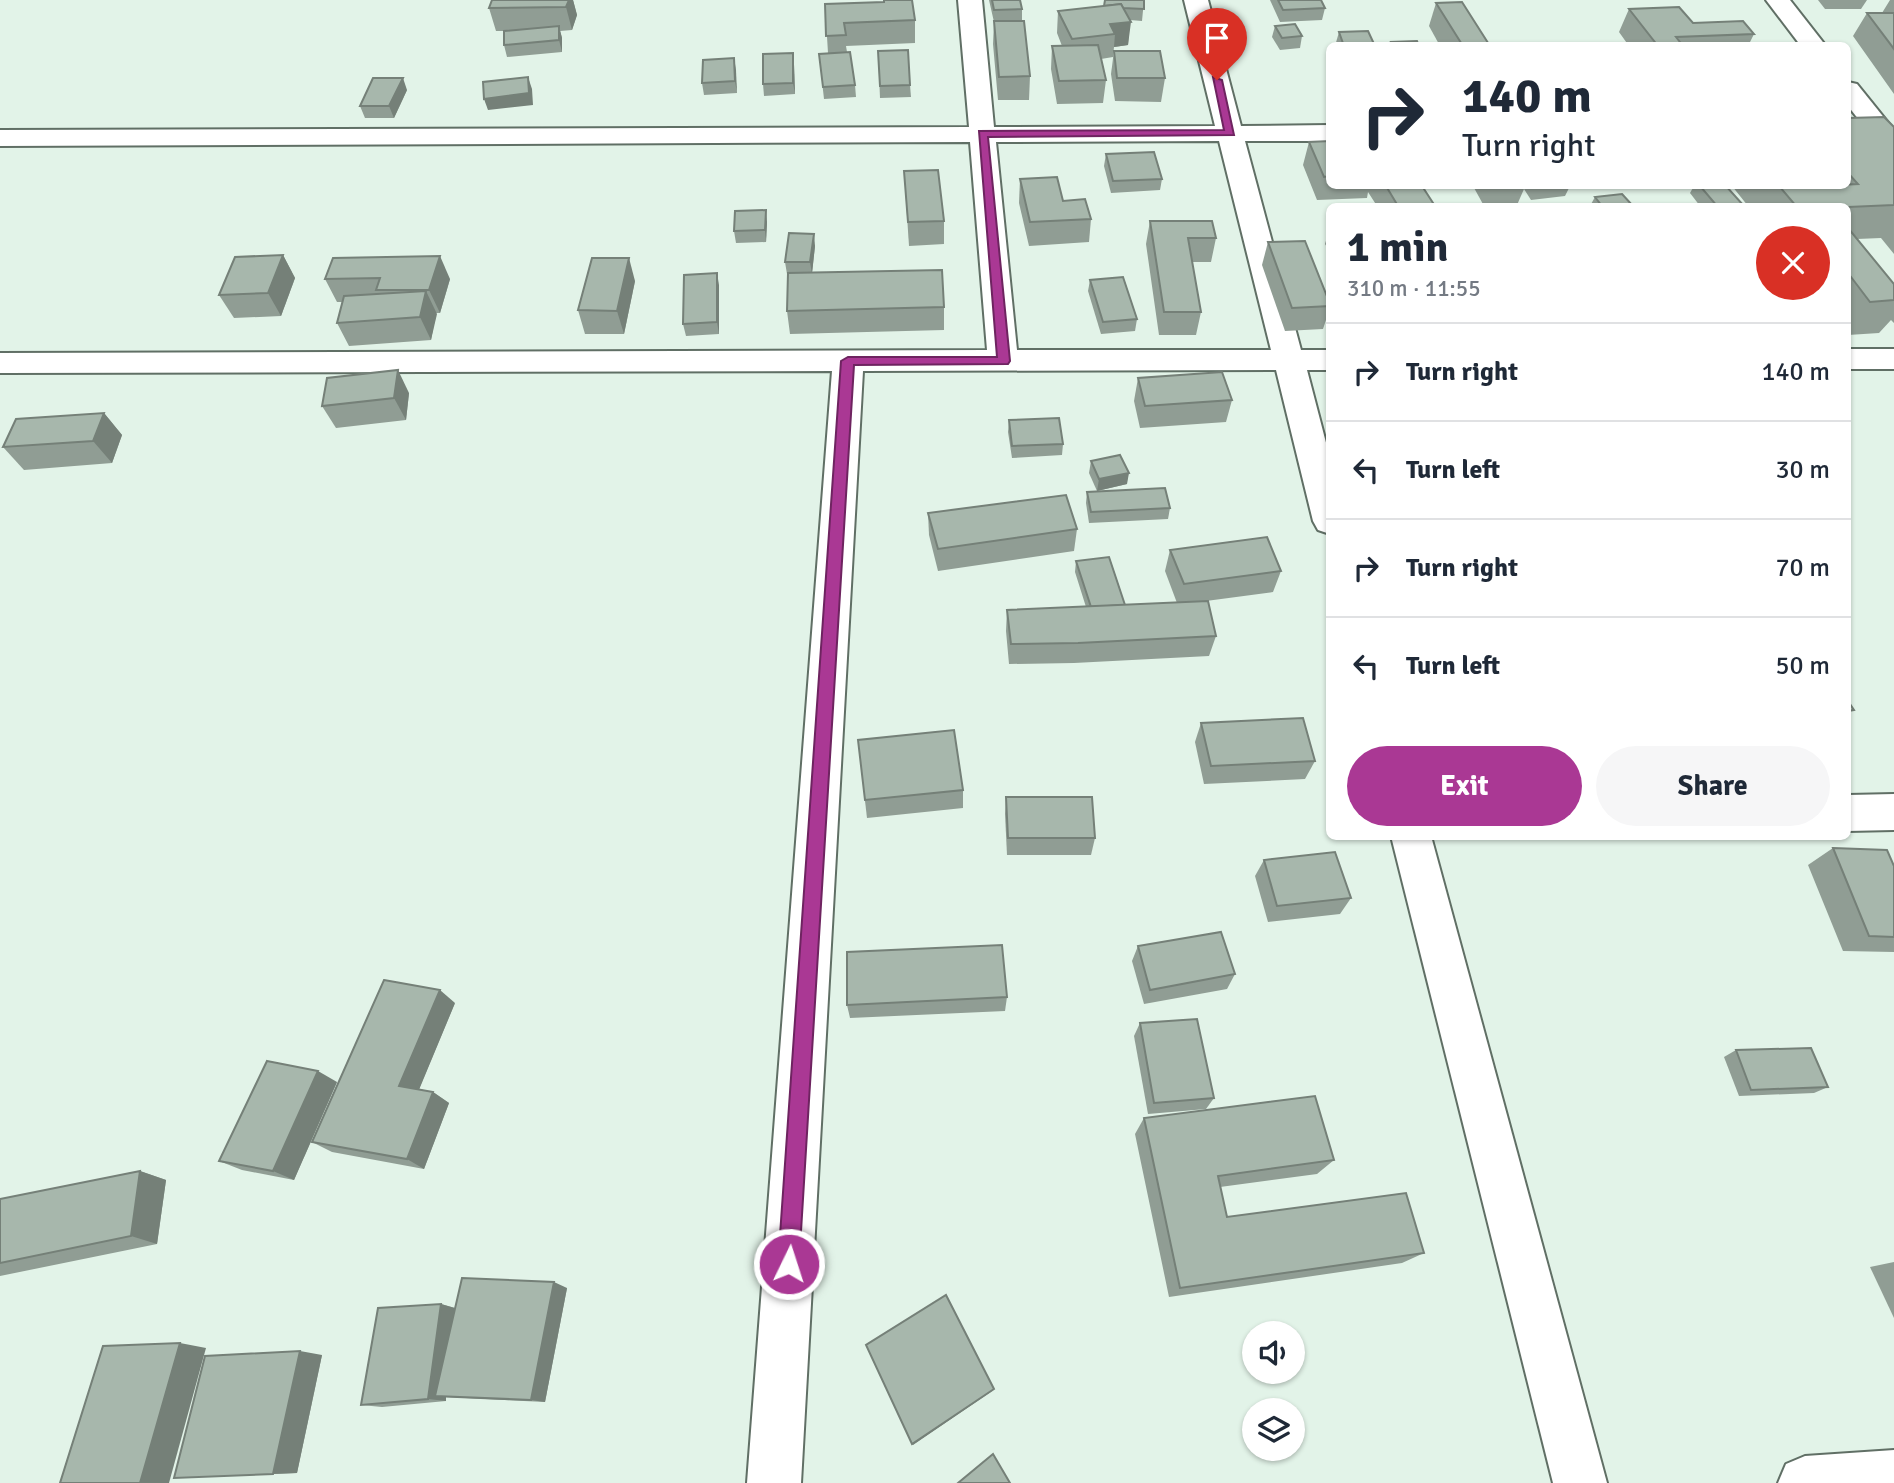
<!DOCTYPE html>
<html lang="en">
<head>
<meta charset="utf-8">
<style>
	:root { --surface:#fff; --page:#f6f6f7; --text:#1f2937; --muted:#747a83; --line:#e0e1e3; --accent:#aa3894 }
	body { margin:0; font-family:Signika,sans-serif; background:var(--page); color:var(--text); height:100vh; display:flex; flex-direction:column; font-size:26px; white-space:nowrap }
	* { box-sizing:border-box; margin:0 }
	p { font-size:23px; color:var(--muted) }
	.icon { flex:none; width:38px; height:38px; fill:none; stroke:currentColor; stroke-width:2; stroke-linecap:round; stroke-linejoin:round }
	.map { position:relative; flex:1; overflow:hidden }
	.details { position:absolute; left:1326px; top:203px; width:525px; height:637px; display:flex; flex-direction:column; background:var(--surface); border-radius:10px; box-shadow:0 2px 5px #0004 }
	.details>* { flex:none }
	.banner { position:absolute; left:1326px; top:42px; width:525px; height:147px; border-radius:10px; box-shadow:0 2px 5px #0004; background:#fff; color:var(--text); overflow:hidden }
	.fabs { position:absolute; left:1242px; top:1321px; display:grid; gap:14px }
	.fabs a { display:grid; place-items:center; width:63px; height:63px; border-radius:50%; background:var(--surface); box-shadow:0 2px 5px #0004; font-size:35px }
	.pin { position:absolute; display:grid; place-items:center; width:60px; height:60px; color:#fff; margin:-72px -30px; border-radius:50% 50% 50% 0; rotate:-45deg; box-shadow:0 0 7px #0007 }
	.pin .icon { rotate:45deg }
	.me { position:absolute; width:77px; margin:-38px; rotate:4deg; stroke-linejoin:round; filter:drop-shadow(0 0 5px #0008) }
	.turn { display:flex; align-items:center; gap:24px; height:147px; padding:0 21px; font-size:32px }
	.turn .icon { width:91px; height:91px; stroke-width:2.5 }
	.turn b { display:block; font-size:49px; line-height:60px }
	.round { display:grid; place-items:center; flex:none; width:74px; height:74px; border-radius:37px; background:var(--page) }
	.overview { display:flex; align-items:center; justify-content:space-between; height:119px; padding:0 21px }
	h1 { font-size:42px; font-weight:700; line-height:52px }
	.action { display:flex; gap:14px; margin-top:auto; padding:14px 21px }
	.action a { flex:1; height:80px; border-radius:42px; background:var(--accent); color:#fff; font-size:28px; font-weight:700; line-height:80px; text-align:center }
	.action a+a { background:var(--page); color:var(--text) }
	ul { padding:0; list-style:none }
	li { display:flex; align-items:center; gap:21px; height:98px; padding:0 21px; border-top:2px solid var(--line) }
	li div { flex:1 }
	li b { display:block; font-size:26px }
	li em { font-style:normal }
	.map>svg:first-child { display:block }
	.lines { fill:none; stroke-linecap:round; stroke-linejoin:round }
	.street-casing { stroke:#606f65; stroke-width:4 }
	.street { fill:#fff; fill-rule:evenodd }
	.wall { fill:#909d94 }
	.shaded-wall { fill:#758078 }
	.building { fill:#a7b7ac; stroke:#758078; stroke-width:2 }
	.route { fill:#aa3894; stroke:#6e2460; stroke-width:2 }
</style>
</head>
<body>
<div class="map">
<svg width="1894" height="1483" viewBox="0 0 1894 1483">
	<rect width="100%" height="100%" fill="#e2f3e8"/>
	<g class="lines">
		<defs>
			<g id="street">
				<path d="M958,0H982L994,127L1215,126L1184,0H1208L1241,126L1330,125V141H1245L1301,350H1330V370H1307L1330,458V534L1318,530L1313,521L1276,370L863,371L801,1483H747L832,371L0,373V353L987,350L970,142L0,146V130L969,127ZM1219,141L1271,350H1017L996,142Z"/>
				<polygon points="1766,0 1790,0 1826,46 1801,46"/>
				<polygon points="1848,82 1857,84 1894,130 1894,155 1885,153 1848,106"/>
				<rect x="1848" y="349" width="46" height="20"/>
				<polygon points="1894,794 1894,830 1848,831 1848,795"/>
				<polygon points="1391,836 1431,836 1607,1483 1553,1483"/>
				<polygon points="1894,1450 1894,1483 1778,1483 1786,1464 1805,1456"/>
			</g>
		</defs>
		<use href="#street" class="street-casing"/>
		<use href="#street" class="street"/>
	</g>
	<g class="wall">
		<polygon points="573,0 577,15 572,30 560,31 562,38 562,52 507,57 504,45 506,31 496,31 489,8"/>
		<polygon points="883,0 912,0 915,20 915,43 846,46 847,52 855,85 856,97 824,99 819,54 828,53 825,4 883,2"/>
		<polygon points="989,0 1020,0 1022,9 1022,20 1030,76 1029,100 998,100 993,44 994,22"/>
		<polygon points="1104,0 1144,0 1142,21 1130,20 1128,45 1114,47 1113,57 1101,59 1106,80 1103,103 1057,104 1051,69 1052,46 1062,46 1057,33 1058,11 1104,6"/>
		<polygon points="1270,0 1321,0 1325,8 1322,20 1280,22"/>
		<polygon points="1818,0 1867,0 1861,9 1825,9"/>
		<polygon points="1890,0 1894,0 1894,94 1853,36 1867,13 1882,13"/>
		<polygon points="1436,3 1490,46 1440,46 1429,26"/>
		<polygon points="1629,9 1693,23 1754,34 1748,46 1629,46 1619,32"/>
		<polygon points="1275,26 1302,36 1300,48 1280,50 1272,37"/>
		<polygon points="1339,32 1375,46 1335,46"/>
		<polygon points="878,51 910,85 911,97 880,98"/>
		<polygon points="1114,51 1165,78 1161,102 1115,101 1111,74"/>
		<polygon points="734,58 737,93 704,95 702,83"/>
		<polygon points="794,65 795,94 764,96 763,84"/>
		<polygon points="407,90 394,118 365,118 360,106"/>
		<polygon points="1848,118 1894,127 1894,254 1881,238 1857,239 1894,284 1894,323 1891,320 1879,333 1848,335 1848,206 1748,206 1732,186 1848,186"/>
		<polygon points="1330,141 1330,186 1422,186 1435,206 1377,206 1368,192 1367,198 1317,200 1303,165 1309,142"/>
		<polygon points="1106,154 1162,179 1160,190 1111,193 1104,166"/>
		<polygon points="904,171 944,221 944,244 909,246"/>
		<polygon points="1020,179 1063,201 1091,219 1089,242 1029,246 1019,203"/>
		<polygon points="1473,186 1570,186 1565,196 1531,200 1524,189 1517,205 1484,206"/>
		<polygon points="1694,186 1726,186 1744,206 1700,206 1690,193"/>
		<polygon points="1595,197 1633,206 1590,206"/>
		<polygon points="1150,221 1216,238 1211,262 1192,262 1201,312 1196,335 1159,335 1146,244"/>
		<polygon points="767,222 766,242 736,243 734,231"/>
		<polygon points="1330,228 1330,252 1325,244"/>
		<polygon points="1268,242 1330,304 1330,308 1323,329 1285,331 1262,265"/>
		<polygon points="815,246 812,272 944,307 944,330 790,334 787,311 788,274 787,274 785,262"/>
		<polygon points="283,255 295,278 281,316 234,318 219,295"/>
		<polygon points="333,258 450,279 440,313 436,313 431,340 349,346 337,323 342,302 337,302 325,279"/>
		<polygon points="1090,280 1137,319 1135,331 1101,334 1088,291"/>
		<polygon points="635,281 624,334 585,334 578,310"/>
		<polygon points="719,285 719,334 686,336 683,324"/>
		<polygon points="1138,378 1232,400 1226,422 1140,428 1134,401"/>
		<polygon points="409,393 406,420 336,428 322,406"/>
		<polygon points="104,413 122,435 112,463 24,470 3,447"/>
		<polygon points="1009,420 1063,444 1062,455 1012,458 1008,432"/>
		<polygon points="1091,461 1127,484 1097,491 1089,473"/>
		<polygon points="1087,492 1170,508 1168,519 1089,523 1086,503"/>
		<polygon points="928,513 1077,529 1074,551 938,571 929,535"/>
		<polygon points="1170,550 1281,571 1273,592 1206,601 1216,636 1209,656 1074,663 1009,664 1006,631 1007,610 1086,607 1075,572 1076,561 1125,605 1177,603 1165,571"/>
		<polygon points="1201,723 1315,761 1305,779 1204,784 1195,742"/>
		<polygon points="858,740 963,790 963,808 867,818"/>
		<polygon points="1006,797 1095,838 1091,855 1007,855 1005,814"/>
		<polygon points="1833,848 1894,866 1894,952 1843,951 1808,865"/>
		<polygon points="1264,860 1351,898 1340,914 1268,922 1255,876"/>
		<polygon points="1138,946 1235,974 1227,989 1144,1004 1132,961"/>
		<polygon points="1007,997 1005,1011 850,1018 847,1005"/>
		<polygon points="455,1003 419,1089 433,1092 449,1103 424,1169 332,1152 312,1142"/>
		<polygon points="1140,1023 1214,1098 1206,1109 1148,1114 1134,1036"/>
		<polygon points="1736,1050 1828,1087 1814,1093 1739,1096 1724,1057"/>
		<polygon points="337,1082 294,1180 242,1170 219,1161"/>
		<polygon points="1144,1118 1334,1160 1317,1174 1220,1187 1227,1217 1424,1253 1402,1263 1169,1297 1135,1134"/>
		<polygon points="140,1171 166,1180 157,1244 0,1276 0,1199"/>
		<polygon points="1894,1262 1894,1318 1870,1267"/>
		<polygon points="567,1288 545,1402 446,1397 446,1401 382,1407 361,1405 441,1304 455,1308"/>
		<polygon points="322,1355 297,1473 174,1478"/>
	</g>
	<g class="shaded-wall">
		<polygon points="569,0 573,0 577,15 572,30 566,7"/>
		<polygon points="1131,22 1128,45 1114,47 1115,34 1110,24"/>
		<polygon points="559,26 562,38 562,52 559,40"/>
		<polygon points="793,53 794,65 795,94 793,83"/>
		<polygon points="734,58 736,70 737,93 735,81"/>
		<polygon points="528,77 532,89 533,105 488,110 484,99"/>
		<polygon points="403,78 407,90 394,118 389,106"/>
		<polygon points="766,210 767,222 766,242 765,230"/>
		<polygon points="814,234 815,246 812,274 810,262"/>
		<polygon points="283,255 295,278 281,316 268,293"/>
		<polygon points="440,256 450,279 440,313 429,290"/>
		<polygon points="629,258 635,281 624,334 617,311"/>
		<polygon points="717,273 719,285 719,334 717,322"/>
		<polygon points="426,291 437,314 431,340 420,317"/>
		<polygon points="398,370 409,393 406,420 394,398"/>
		<polygon points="104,413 122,435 112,463 93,441"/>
		<polygon points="1129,473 1127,484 1097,491 1099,479"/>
		<polygon points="440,990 455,1003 416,1097 399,1086"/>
		<polygon points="318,1071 337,1082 294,1180 273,1171"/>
		<polygon points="433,1092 449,1103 424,1169 407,1159"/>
		<polygon points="140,1171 166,1180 157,1244 131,1236"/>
		<polygon points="554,1282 567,1288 545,1402 531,1400"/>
		<polygon points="441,1304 458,1309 435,1396 446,1397 446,1401 428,1399"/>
		<polygon points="180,1343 206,1348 169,1483 140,1483"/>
		<polygon points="300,1351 322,1355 297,1473 273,1474"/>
		<polygon points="994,1389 992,1391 913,1445 912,1444"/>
	</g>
	<g class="building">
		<polygon points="492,0 569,0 566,7 489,8"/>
		<polygon points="884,0 912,0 915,20 844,23 846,35 826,36 825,4 884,2"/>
		<polygon points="992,0 1020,0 1022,9 994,10"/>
		<polygon points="1105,0 1144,0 1144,9 1123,8 1121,4 1104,6"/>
		<polygon points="1278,0 1321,0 1325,8 1283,10"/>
		<polygon points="1462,2 1490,46 1463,46 1436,3"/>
		<polygon points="1121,4 1131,22 1110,24 1115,34 1072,39 1058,11"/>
		<polygon points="1679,7 1693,23 1743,21 1754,34 1676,37 1683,46 1658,46 1629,9"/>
		<polygon points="1867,13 1894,13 1894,49"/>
		<polygon points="994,21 1024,21 1030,76 999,77"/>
		<polygon points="1295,24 1302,36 1282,38 1275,26"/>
		<polygon points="559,26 559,40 504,45 504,31"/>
		<polygon points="1368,31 1375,46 1344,46 1339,32"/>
		<polygon points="1417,41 1419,46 1393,46 1391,42"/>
		<polygon points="1098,45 1106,80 1059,81 1052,46"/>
		<polygon points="908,50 910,85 880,86 878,51"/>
		<polygon points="1114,51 1160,51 1165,78 1117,78"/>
		<polygon points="850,52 855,85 823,87 819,54"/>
		<polygon points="793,53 793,83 763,84 763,54"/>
		<polygon points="734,58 735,81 702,83 703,60"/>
		<polygon points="528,77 529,93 484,99 483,82"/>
		<polygon points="373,78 403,78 389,106 360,106"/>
		<polygon points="1884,117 1894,127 1894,205 1848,207 1796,206 1779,186 1814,186 1858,184 1848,173 1848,118"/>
		<polygon points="1330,141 1330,176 1324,177 1309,142"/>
		<polygon points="1154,152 1162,179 1113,181 1106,154"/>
		<polygon points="938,170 944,221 908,222 904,171"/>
		<polygon points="1057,177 1063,201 1085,199 1091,219 1030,222 1020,179"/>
		<polygon points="1386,186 1422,186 1435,206 1398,206"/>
		<polygon points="1535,186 1556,186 1536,188"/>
		<polygon points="1700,186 1726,186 1744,206 1717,206"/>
		<polygon points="1622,194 1633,206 1602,206 1595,197"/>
		<polygon points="766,210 765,230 734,231 735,211"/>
		<polygon points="1150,221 1212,221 1216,238 1188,238 1201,312 1164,312"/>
		<polygon points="1848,228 1894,284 1894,300 1870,302 1848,273"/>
		<polygon points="789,233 814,234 810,262 785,262"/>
		<polygon points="1305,241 1330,304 1330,306 1292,308 1268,242"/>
		<polygon points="283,255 268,293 219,295 235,257"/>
		<polygon points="440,256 429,290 376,290 380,278 325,279 333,258"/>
		<polygon points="592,258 629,258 617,311 578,310"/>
		<polygon points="942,270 944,307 787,311 788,273"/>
		<polygon points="717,273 717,322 683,324 684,275"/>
		<polygon points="1123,277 1137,319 1103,322 1090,280"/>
		<polygon points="426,291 420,317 337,323 344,296"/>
		<polygon points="398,370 394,398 322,406 327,378"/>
		<polygon points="1222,372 1232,400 1145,406 1138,378"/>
		<polygon points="104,413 93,441 3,447 16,419"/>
		<polygon points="1059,418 1063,444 1012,446 1009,420"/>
		<polygon points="1120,455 1129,473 1099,479 1091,461"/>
		<polygon points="1165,488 1170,508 1091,512 1087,492"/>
		<polygon points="1066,495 1077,529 938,549 928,513"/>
		<polygon points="1267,537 1281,571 1184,584 1170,550"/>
		<polygon points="1109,557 1125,605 1091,607 1076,561"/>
		<polygon points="1208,601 1216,636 1078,643 1011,644 1007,610"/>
		<polygon points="1848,701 1854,710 1848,711"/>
		<polygon points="1303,718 1315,761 1211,766 1201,723"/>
		<polygon points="954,730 963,790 865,800 858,740"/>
		<polygon points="1006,797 1092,797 1095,838 1008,838"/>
		<polygon points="1833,848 1887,850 1894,866 1894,937 1869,936"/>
		<polygon points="1335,852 1351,898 1277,906 1264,860"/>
		<polygon points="1221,932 1235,974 1150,990 1138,946"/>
		<polygon points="1002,945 1007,997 847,1005 847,952"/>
		<polygon points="384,980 440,990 399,1086 433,1092 407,1159 312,1142"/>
		<polygon points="1197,1019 1214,1098 1154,1103 1140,1023"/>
		<polygon points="1811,1048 1828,1087 1751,1090 1736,1050"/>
		<polygon points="267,1061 318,1071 273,1171 219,1161"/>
		<polygon points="1315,1096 1334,1160 1218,1176 1227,1217 1406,1193 1424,1253 1180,1288 1144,1118"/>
		<polygon points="140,1171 131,1236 0,1263 0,1199"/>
		<polygon points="462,1278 554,1282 531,1400 435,1396"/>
		<polygon points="946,1295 994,1389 912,1444 866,1345"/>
		<polygon points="441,1304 428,1399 361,1405 378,1308"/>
		<polygon points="180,1343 140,1483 60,1483 103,1346"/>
		<polygon points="300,1351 273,1474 174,1478 205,1356"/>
		<polygon points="993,1454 1010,1483 958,1483"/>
	</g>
	<polygon class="route" points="1213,77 1222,80 1234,135 988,137 1010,361 1008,364 854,365 799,1264 796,1271 789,1274 781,1271 778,1264 841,361 848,357 997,357 979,131 1224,130"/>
</svg>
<div class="fabs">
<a><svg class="icon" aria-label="sound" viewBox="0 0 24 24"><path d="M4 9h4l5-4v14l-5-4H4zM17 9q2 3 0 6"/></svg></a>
<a><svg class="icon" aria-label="layers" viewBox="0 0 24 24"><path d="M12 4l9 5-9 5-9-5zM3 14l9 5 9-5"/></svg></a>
</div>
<div class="pin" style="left:1217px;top:80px;background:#d93025"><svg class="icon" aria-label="arrive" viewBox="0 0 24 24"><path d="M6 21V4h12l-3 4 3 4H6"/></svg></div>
<svg class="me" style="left:789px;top:1264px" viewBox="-20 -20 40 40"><circle r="17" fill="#aa3894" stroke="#fff" stroke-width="3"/><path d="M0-11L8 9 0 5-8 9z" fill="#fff"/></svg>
<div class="banner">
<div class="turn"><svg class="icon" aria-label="right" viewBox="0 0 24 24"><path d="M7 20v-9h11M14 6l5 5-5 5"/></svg><div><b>140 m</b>Turn right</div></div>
</div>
<section class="details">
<div class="overview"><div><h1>1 min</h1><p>310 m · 11:55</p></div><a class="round" style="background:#d93025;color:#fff"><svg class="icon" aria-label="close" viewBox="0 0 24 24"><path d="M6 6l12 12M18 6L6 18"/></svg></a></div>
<ul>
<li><svg class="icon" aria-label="right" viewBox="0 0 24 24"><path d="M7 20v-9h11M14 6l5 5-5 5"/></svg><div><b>Turn right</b></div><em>140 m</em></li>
<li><svg class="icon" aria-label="left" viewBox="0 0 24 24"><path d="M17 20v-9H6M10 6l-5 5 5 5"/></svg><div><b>Turn left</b></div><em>30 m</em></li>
<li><svg class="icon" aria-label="right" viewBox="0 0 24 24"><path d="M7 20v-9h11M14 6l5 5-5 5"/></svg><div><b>Turn right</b></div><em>70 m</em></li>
<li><svg class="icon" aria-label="left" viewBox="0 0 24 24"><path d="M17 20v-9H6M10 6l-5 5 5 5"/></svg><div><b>Turn left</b></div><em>50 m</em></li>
</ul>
<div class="action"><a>Exit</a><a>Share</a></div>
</section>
</div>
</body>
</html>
